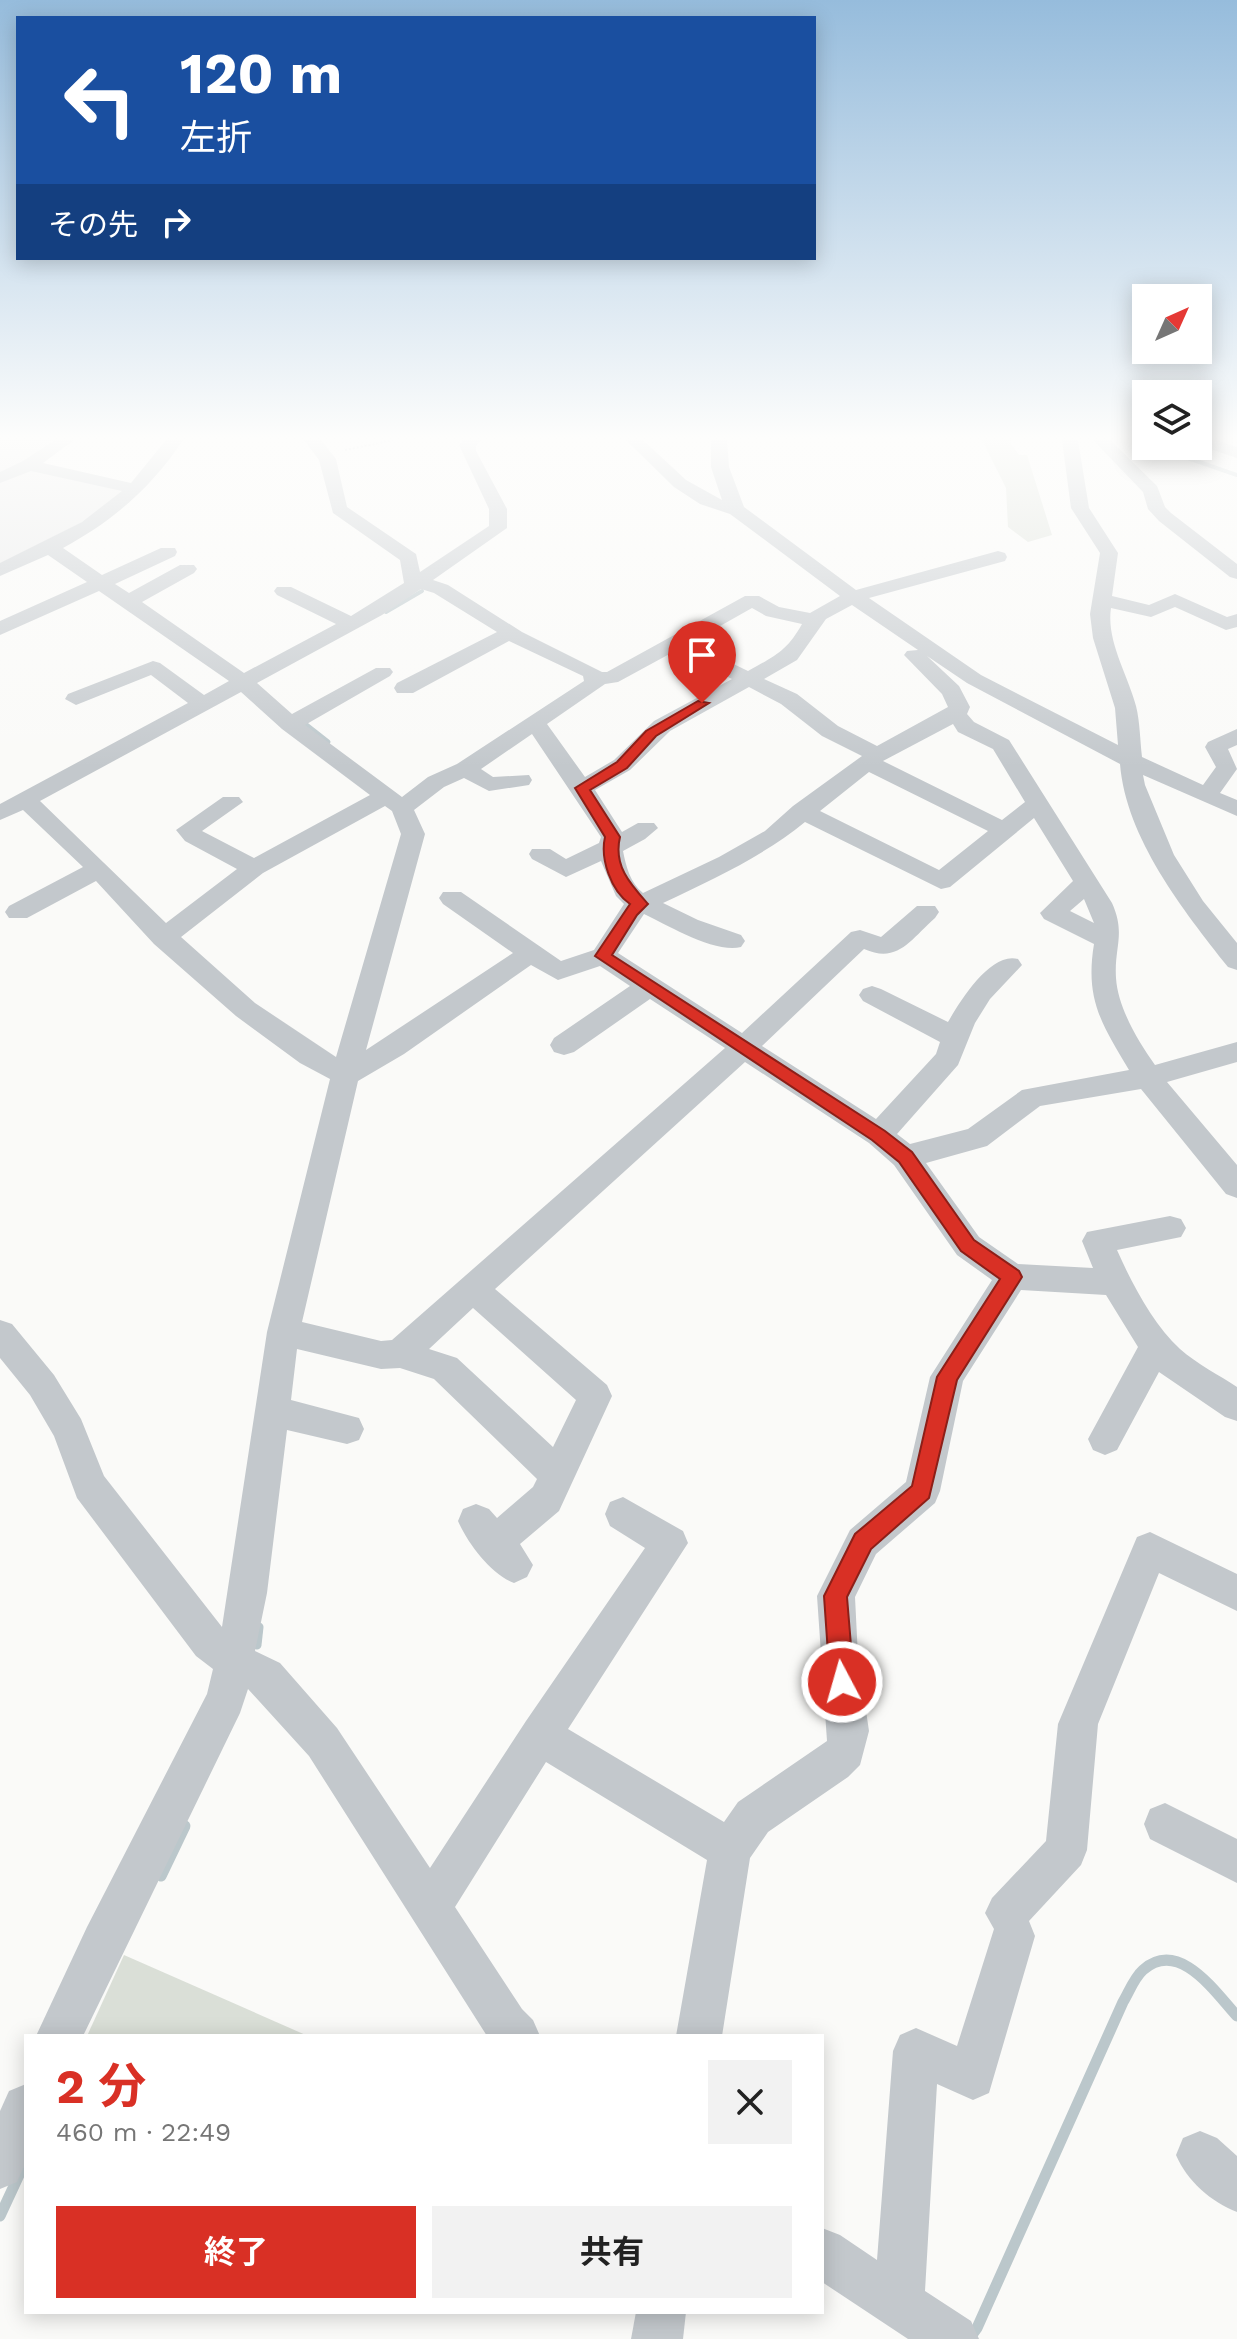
<!DOCTYPE html>
<html lang="ja">
<head>
<meta charset="utf-8">
<style>
	:root { --surface:#fff; --page:#f2f2f2; --text:#222; --muted:#767676; --accent:#d93025 }
	body { margin:0; font-family:"Work Sans","Noto Sans JP",sans-serif; background:var(--page); color:var(--text); height:100vh; display:flex; flex-direction:column; font-size:30px; white-space:nowrap }
	* { box-sizing:border-box; margin:0 }
	p { font-size:26px; color:var(--muted) }
	.icon { flex:none; width:44px; height:44px; fill:none; stroke:currentColor; stroke-width:2; stroke-linecap:round; stroke-linejoin:round }
	.map { position:relative; flex:1; overflow:hidden }
	.drawer { position:absolute; left:24px; top:2034px; width:800px; height:280px; display:flex; flex-direction:column; background:var(--surface); border-radius:0px; box-shadow:0 4px 20px #0003 }
	.drawer>* { flex:none }
	.top-card { position:absolute; left:16px; top:16px; width:800px; height:244px; border-radius:0px; box-shadow:0 4px 20px #0003; background:#1a4fa0; color:#fff; overflow:hidden }
	.needle { width:52px; rotate:45deg }
	.buttons { position:absolute; left:1132px; top:284px; display:grid; gap:16px }
	.buttons a { display:grid; place-items:center; width:80px; height:80px; border-radius:0px; background:var(--surface); box-shadow:0 4px 20px #0003; font-size:40px }
	.pin { position:absolute; display:grid; place-items:center; width:68px; height:68px; color:#fff; margin:-82px -34px; border-radius:50% 50% 50% 0; rotate:-45deg; box-shadow:0 0 8px #0007 }
	.pin .icon { rotate:45deg }
	.me { position:absolute; width:88px; margin:-44px; rotate:354deg; stroke-linejoin:round; filter:drop-shadow(0 0 6px #0008) }
	.turn { display:flex; align-items:center; gap:28px; height:168px; padding:0 32px; font-size:36px }
	.turn .icon { width:104px; height:104px; stroke-width:2.5 }
	.turn b { display:block; font-size:56px; line-height:68px }
	.then { display:flex; align-items:center; height:76px; padding:0 32px; background:#0003; gap:16px; font-size:30px }
	.round { display:grid; place-items:center; flex:none; width:84px; height:84px; border-radius:0px; background:var(--page) }
	.overview { display:flex; align-items:center; justify-content:space-between; height:136px; padding:0 32px }
	h1 { font-size:48px; font-weight:700; line-height:60px; color:var(--accent) }
	.cta { display:flex; gap:16px; margin-top:auto; padding:16px 32px }
	.cta a { flex:1; height:92px; border-radius:0px; background:var(--accent); color:#fff; font-size:32px; font-weight:700; line-height:92px; text-align:center }
	.cta a+a { background:var(--page); color:var(--text) }
	.map>svg:first-child { display:block }
	.built { fill:#e8e9e9 }
	.green { fill:#dadfd7 }
	.lines { fill:none; stroke-linecap:round; stroke-linejoin:round }
	.stream-far3 { stroke:#bbc7cb; stroke-width:4 }
	.stream-far2 { stroke:#bbc7cb; stroke-width:5 }
	.stream-far1 { stroke:#bbc7cb; stroke-width:9 }
	.stream { stroke:#bbc7cb; stroke-width:11 }
	.path { stroke:#bbbfc2; stroke-width:2; stroke-dasharray:2 2; stroke-linecap:butt }
	.minor { fill:#c3c8cc; fill-rule:evenodd }
	.route { fill:#d93025; stroke:#8d1f18; stroke-width:2 }
</style>
</head>
<body>
<div class="map">
<svg width="1237" height="2339" viewBox="0 0 1237 2339">
	<rect width="100%" height="100%" fill="#fafaf8"/>
	<polygon class="built" points="0,440 59,440 28,462 127,490 96,515 0,564"/>
	<g class="green">
		<polygon points="982,440 1013,440 1009,441 1019,455 1027,455 1052,535 1028,542 1008,527 1006,488"/>
		<polygon points="124,1955 308,2036 87,2036"/>
	</g>
	<g class="lines">
		<g class="stream-far3">
			<polyline points="1136,440 1146,443"/>
			<polyline points="1153,446 1237,475"/>
			<polyline points="386,612 422,591"/>
		</g>
		<polyline class="stream-far2" points="300,720 328,742"/>
		<polyline class="stream-far1" points="257,1645 259,1627"/>
		<g class="stream">
			<polyline points="161,1876 185,1826"/>
			<polyline points="0,2216 26,2160"/>
			<path d="M969,2339L977,2328L1123,2002C1129,1992 1134,1978 1143,1970C1179,1938 1215,1992 1237,2016"/>
		</g>
		<polyline class="path" points="345,450 394,440"/>
		<g class="minor">
			<path d="M55,440H74L43,463L131,483L166,440H183C152,487 113,521 63,548L102,575L161,548H175L177,552L175,556L115,584L129,593L180,565H194L197,569L194,573L142,602L244,673L336,624L277,595L274,591L277,587H291L351,616L404,583L400,560L333,513L319,460L304,440H321L336,459L347,507L416,554L420,572L489,526V509L459,445L463,440H481L476,446V451L507,509V528L433,580L448,585L522,632L602,672H607L745,596H759L779,607L810,613L840,596L730,514L700,504L674,487L626,440H643L686,480L722,500L711,467V440H727L729,467L744,507L856,590L998,551L1005,553L1007,557L1005,561L869,598L981,675L1118,745L1115,708L1093,638L1090,614L1100,553L1071,508L1062,440H1078L1089,508L1118,553L1112,596L1149,605L1175,594L1227,617L1237,614V627L1226,630L1175,607L1151,617L1111,608C1106,641 1128,675 1136,706C1140,722 1140,740 1142,757L1203,785L1216,767L1205,747L1208,742L1237,729V745L1228,749L1237,769L1220,793L1237,800V816L1143,775L1145,785L1174,855L1203,901L1237,943V970L1228,967C1183,910 1126,838 1120,764L967,683L927,656L959,686L970,707L967,714L974,722L1009,740L1112,903C1126,934 1114,947 1116,978C1118,1008 1138,1041 1155,1065L1237,1042V1062L1167,1082L1237,1165V1198L1226,1194L1141,1089L1040,1106L987,1146L926,1163L979,1237L1018,1264L1093,1268L1082,1241L1087,1232L1170,1216L1181,1219L1186,1228L1181,1237L1117,1250C1132,1284 1153,1324 1180,1349C1197,1364 1219,1375 1237,1387V1421L1225,1417L1159,1372L1117,1450L1105,1455L1093,1450L1088,1439L1138,1347L1106,1295L1021,1290L963,1381L940,1491L935,1503L876,1554L855,1597L858,1657L869,1731L860,1765L848,1777L768,1832L750,1858L722,2036H676L707,1860L546,1762L455,1907L522,2009L533,2020L540,2036H487L309,1756L248,1689L240,1713L83,2036H36L87,1927L207,1694L213,1669L196,1656L77,1498L54,1436L30,1395L0,1358V1320L12,1324L54,1375L81,1419L104,1476L222,1627L267,1332L330,1079L300,1063L236,1016L154,944L96,881L27,918H9L5,912L9,906L83,867L23,810L0,820V804L188,703L151,675L76,705L65,699L68,694L153,661L160,663L204,695L229,681L99,591L0,635V621L87,582L48,555L0,576V563L82,522L122,491L31,471L0,483V472L23,461ZM421,589L434,593L497,632L397,683L394,688L397,693H413L509,641L583,676L584,681L457,764L428,777L402,797L305,725L390,676L393,672L390,668H376L292,714L257,683L382,615ZM852,605L918,650L907,651L904,655L942,694L948,707L877,746L838,726L797,694L764,679L797,660L826,619ZM752,608L766,616L802,624C787,651 775,656 748,671L690,643ZM675,651L732,679L654,721L614,760L585,777L547,724L605,684L618,682ZM749,687L781,704L822,736L862,756L793,806L765,831L719,857L643,893C630,883 626,866 623,851L645,839L658,828L654,823H638L622,832L595,790L630,770L670,731ZM241,692L282,729L370,795L254,858L202,831L243,802L239,797H223L176,830L185,841L237,869L166,923L40,801ZM953,724L958,732L993,749L1025,802L1002,820L883,761ZM532,734L601,837L599,843L566,859L550,849H532L529,854L532,859L566,877L601,861L616,896L624,904L594,950L561,961L461,892H443L439,898L443,904L513,953L366,1050L425,834L414,810L444,787L464,778L489,791L529,785L532,780L529,775L493,777L481,769ZM869,772L988,831L939,870L820,811ZM385,806L392,811L401,834L336,1057L255,1003L181,937L263,873ZM1034,818L1073,881L1040,913L1044,919L1094,944C1085,999 1101,1023 1129,1070L1022,1090L968,1129L910,1144L897,1134L958,1065L975,1023L990,999L1022,965L1018,959C991,951 960,1001 948,1022L881,989L872,986L863,989L859,995L863,1001L940,1042L936,1054L876,1119L762,1046L864,949C898,964 910,940 935,918L939,912L935,906H917L881,937L860,930L851,932L742,1033L618,953L644,914C667,925 716,954 741,947L745,941L741,935L698,920L663,903C713,879 762,857 805,822L941,889L950,887ZM1084,899L1094,923L1070,911ZM531,965L558,980L600,966L630,986L554,1038L550,1045L554,1052L564,1055L574,1052L650,999L725,1048L392,1340L381,1341L302,1322L358,1081L404,1054ZM745,1062L869,1143L894,1165L957,1255L992,1280L930,1377L906,1482L850,1530L817,1596L827,1741L738,1802L724,1822L568,1729L688,1543L683,1531L623,1497L610,1502L605,1514L610,1526L645,1548L526,1721L430,1868L337,1728L280,1663L255,1651L267,1593L287,1430L347,1444L359,1440L364,1429L359,1418L291,1400L297,1349L381,1369L400,1368L434,1379L537,1479L533,1487L497,1518L489,1509L476,1504L463,1509L458,1521C468,1544 491,1574 514,1583L527,1577L533,1565L520,1544L559,1511L612,1396L607,1385L495,1289ZM473,1308L576,1400L553,1447L457,1358L429,1349Z"/>
			<polygon points="1093,440 1110,440 1157,486 1165,507 1171,513 1237,564 1237,579 1230,577 1159,521 1148,509 1143,492"/>
			<polygon points="1198,440 1216,440 1237,447 1237,458 1198,445"/>
			<polygon points="1150,1532 1237,1574 1237,1611 1159,1573 1098,1724 1087,1850 1081,1865 1029,1921 1035,1936 989,2093 973,2100 937,2084 925,2291 971,2321 979,2339 908,2339 822,2282 822,2228 840,2235 877,2260 893,2051 900,2035 916,2028 957,2046 994,1929 985,1913 992,1898 1046,1841 1058,1724 1137,1537"/>
			<polygon points="1165,1803 1237,1839 1237,1883 1150,1839 1144,1824 1150,1809"/>
			<polygon points="26,2084 26,2162 17,2182 0,2189 0,2111 9,2091"/>
			<path d="M1200,2131L1217,2138L1237,2156V2212C1211,2202 1187,2181 1176,2155L1183,2138Z"/>
			<polygon points="636,2312 686,2312 683,2339 631,2339"/>
		</g>
	</g>
	<linearGradient id="sky" x2="0" y2="1"><stop stop-color="#96bcdc"/><stop offset="0.57" stop-color="#fdfdfc"/><stop offset="1" stop-color="#fdfdfc" stop-opacity="0"/></linearGradient>
	<rect width="1237" height="767" fill="url(#sky)"/>
	<path class="route" d="M698,701L709,703L656,736L627,768L590,790L620,837C613,866 631,885 648,904L637,915L612,955L885,1131L912,1152L974,1240L1019,1271L1022,1277L957,1380L929,1498L871,1549L847,1597L854,1682L851,1690L842,1694L834,1690L830,1682L824,1596L855,1534L912,1486L937,1377L1000,1279L961,1251L899,1162L872,1140L595,956L630,904C611,891 600,859 605,837L575,788L617,762L646,731Z"/>
</svg>
<div class="buttons">
<a><svg class="needle" viewBox="-14 -14 28 28"><path d="M0-13l5 13h-10z" fill="#e53935"/><path d="M0 13l5-13h-10z" fill="#767676"/></svg></a>
<a><svg class="icon" aria-label="layers" viewBox="0 0 24 24"><path d="M12 4l9 5-9 5-9-5zM3 14l9 5 9-5"/></svg></a>
</div>
<div class="pin" style="left:702px;top:703px;background:#d93025"><svg class="icon" aria-label="arrive" viewBox="0 0 24 24"><path d="M6 21V4h12l-3 4 3 4H6"/></svg></div>
<svg class="me" style="left:842px;top:1682px" viewBox="-20 -20 40 40"><circle r="17" fill="#d93025" stroke="#fff" stroke-width="3"/><path d="M0-11L8 9 0 5-8 9z" fill="#fff"/></svg>
<div class="top-card">
<div class="turn"><svg class="icon" aria-label="left" viewBox="0 0 24 24"><path d="M17 20v-9H6M10 6l-5 5 5 5"/></svg><div><b>120 m</b>左折</div></div>
<div class="then">その先<svg class="icon" aria-label="right" viewBox="0 0 24 24"><path d="M7 20v-9h11M14 6l5 5-5 5"/></svg></div>
</div>
<section class="drawer">
<div class="overview"><div><h1>2 分</h1><p>460 m · 22:49</p></div><a class="round"><svg class="icon" aria-label="close" viewBox="0 0 24 24"><path d="M6 6l12 12M18 6L6 18"/></svg></a></div>
<div class="cta"><a>終了</a><a>共有</a></div>
</section>
</div>
</body>
</html>
